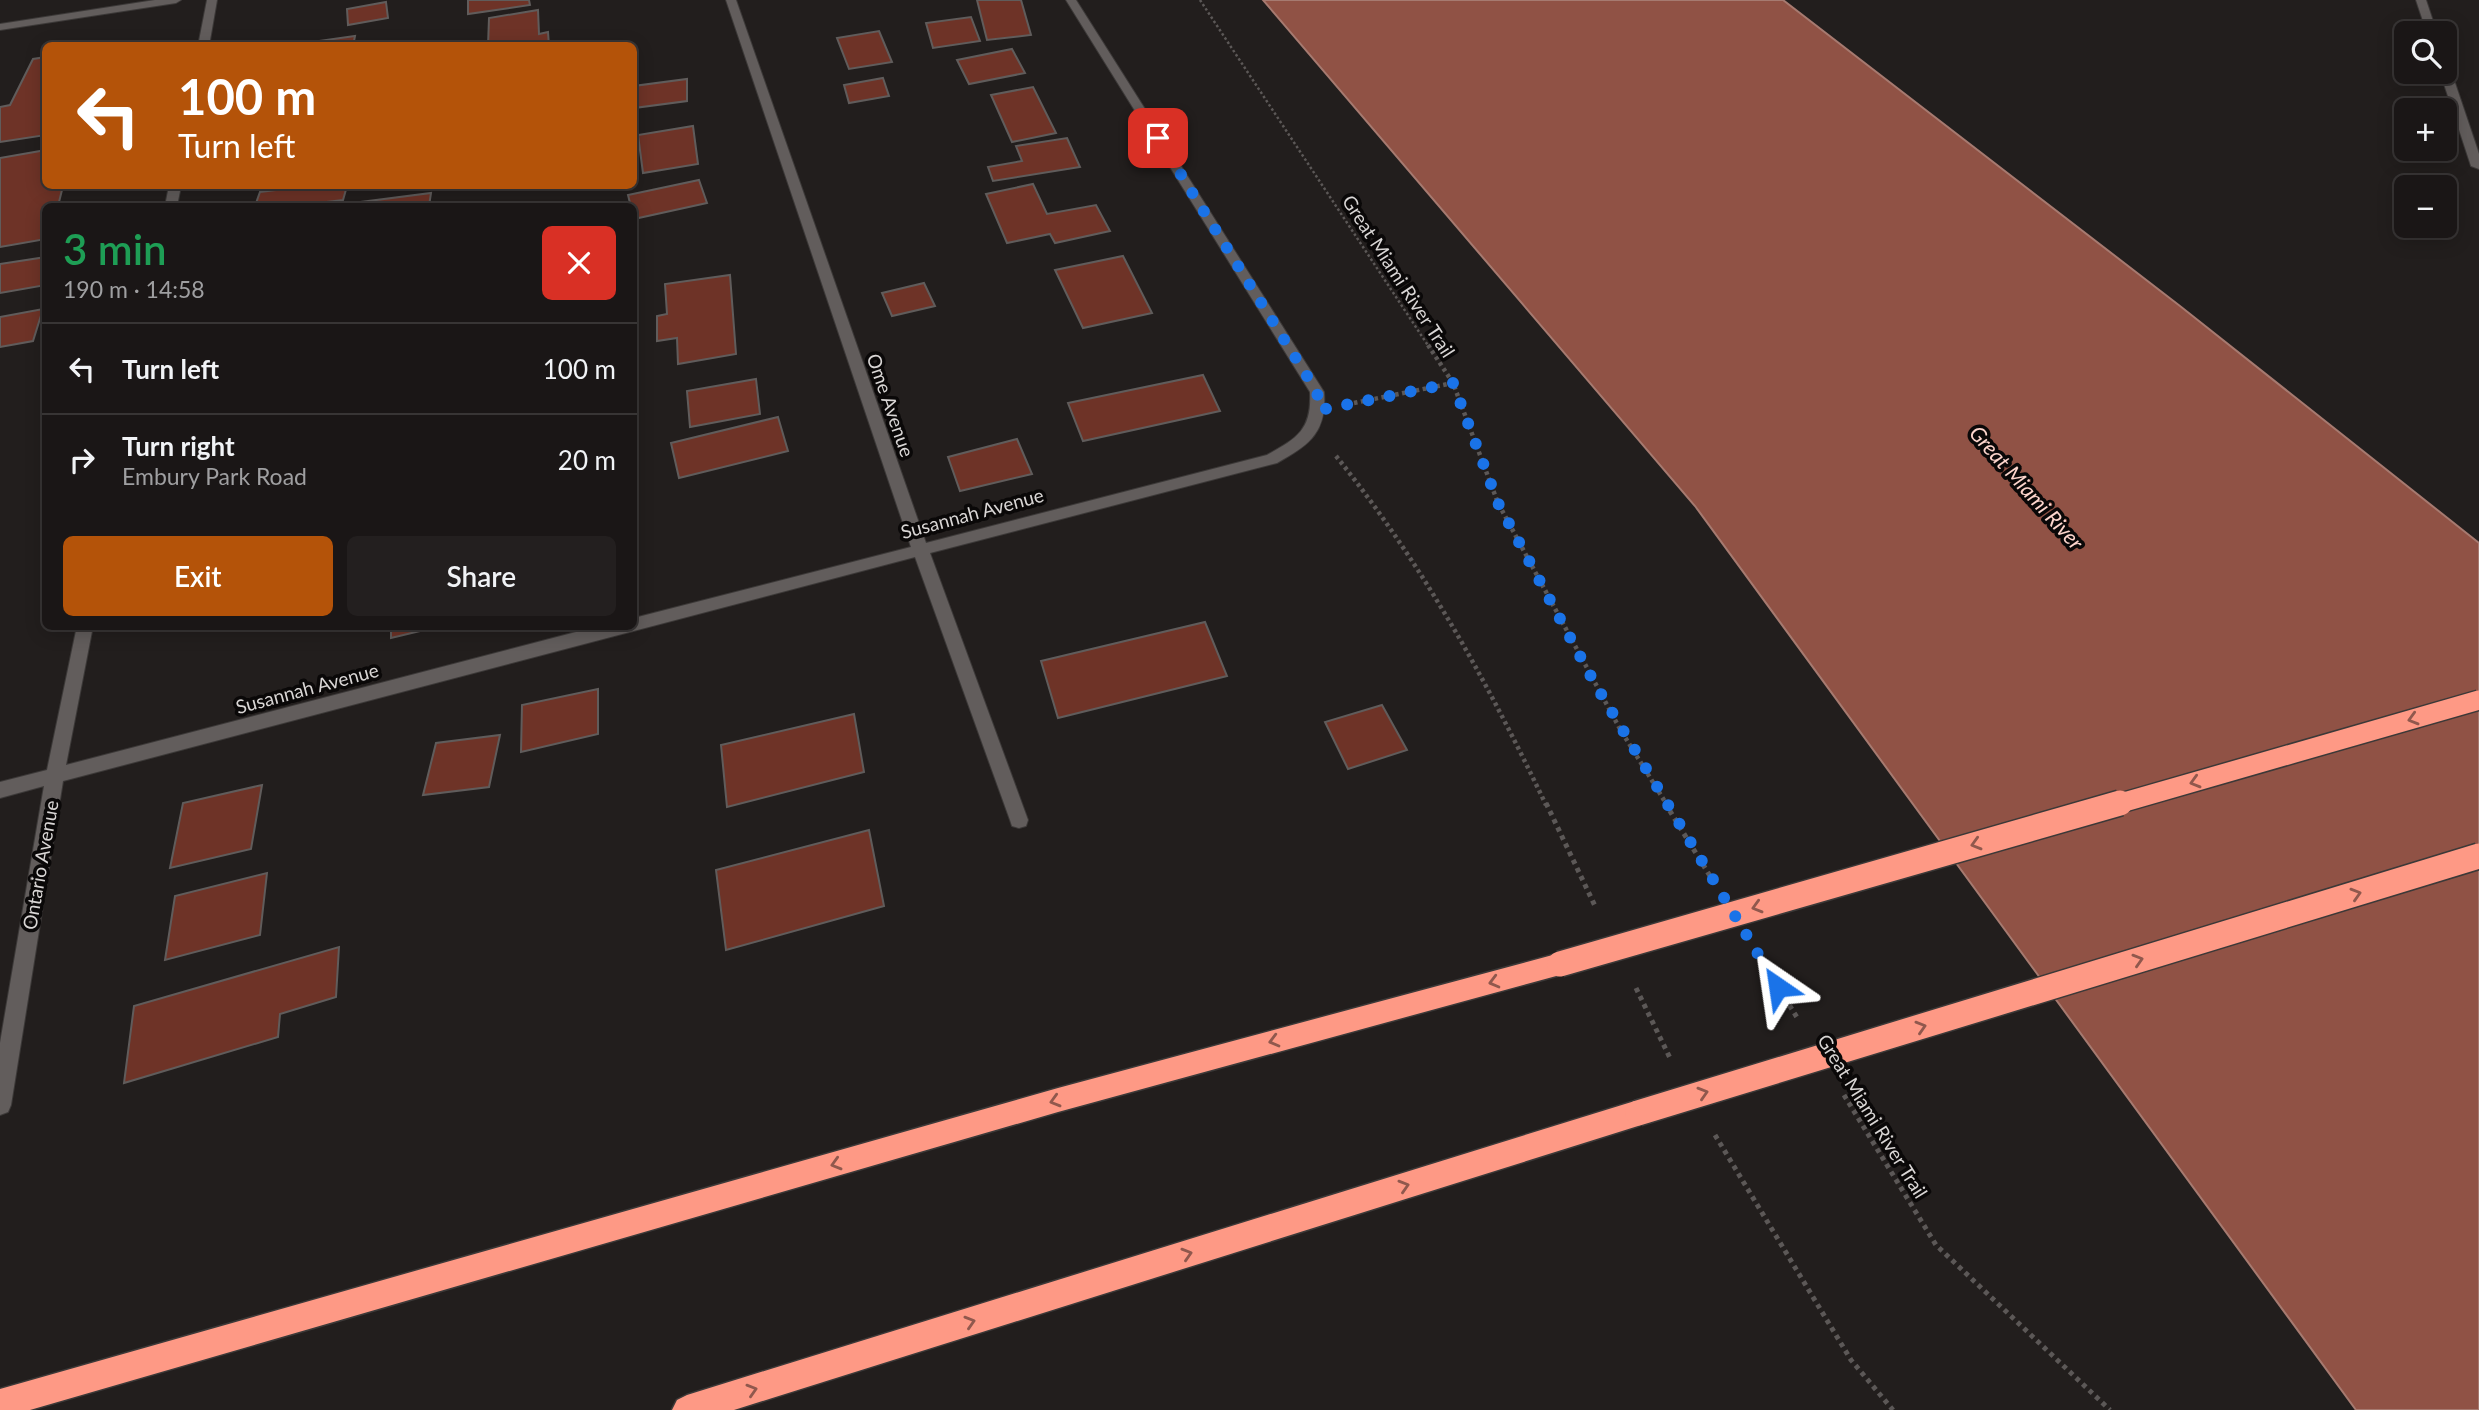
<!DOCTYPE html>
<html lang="en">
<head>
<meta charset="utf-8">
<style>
	:root { --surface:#1a1616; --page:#231f1f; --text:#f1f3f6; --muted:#9f9fa1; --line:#383535; --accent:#b45309 }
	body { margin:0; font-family:Lato,sans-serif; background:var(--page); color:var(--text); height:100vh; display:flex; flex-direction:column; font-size:26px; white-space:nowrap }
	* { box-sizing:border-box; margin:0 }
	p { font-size:23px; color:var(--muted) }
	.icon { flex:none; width:38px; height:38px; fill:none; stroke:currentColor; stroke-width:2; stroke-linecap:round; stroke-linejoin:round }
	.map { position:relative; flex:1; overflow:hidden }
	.panel { position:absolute; left:42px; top:203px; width:595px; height:427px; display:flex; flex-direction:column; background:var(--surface); border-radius:10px; box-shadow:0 4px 18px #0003,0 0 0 2px var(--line) }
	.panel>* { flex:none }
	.top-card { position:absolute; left:42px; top:42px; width:595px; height:147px; border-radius:10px; box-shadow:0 4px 18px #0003,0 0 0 2px var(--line); background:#b45309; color:#fff; overflow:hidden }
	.tools { position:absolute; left:2394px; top:21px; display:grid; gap:14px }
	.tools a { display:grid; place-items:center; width:63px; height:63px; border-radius:10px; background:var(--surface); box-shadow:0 4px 18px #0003,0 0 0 2px var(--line); font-size:35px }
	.pin { position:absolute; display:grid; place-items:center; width:60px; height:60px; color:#fff; margin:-30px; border-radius:14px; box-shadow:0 4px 10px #0006 }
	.me { position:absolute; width:77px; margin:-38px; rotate:328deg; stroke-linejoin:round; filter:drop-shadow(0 0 5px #0008) }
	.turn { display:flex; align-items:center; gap:24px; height:147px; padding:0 21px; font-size:32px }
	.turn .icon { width:91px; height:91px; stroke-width:2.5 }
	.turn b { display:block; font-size:49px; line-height:60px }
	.round { display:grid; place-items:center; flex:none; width:74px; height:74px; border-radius:10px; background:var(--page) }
	.summary { display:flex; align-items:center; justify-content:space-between; height:119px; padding:0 21px }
	h1 { font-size:42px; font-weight:600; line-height:52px; color:#1e9e55 }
	.primary-button { display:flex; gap:14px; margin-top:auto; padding:14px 21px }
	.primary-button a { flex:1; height:80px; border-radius:10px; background:var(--accent); color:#fff; font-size:28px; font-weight:600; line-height:80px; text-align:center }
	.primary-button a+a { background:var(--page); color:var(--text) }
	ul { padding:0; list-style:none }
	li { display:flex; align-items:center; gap:21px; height:91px; padding:0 21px; border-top:2px solid var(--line) }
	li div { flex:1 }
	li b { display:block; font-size:26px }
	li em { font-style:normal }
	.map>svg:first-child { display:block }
	.water { fill:#905245; stroke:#a67a70; stroke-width:2 }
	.building { fill:#6e3327; stroke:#605c5b; stroke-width:2 }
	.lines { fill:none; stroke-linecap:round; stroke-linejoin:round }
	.service-casing { stroke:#3c3938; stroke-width:2 }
	.minor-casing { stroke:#3c3938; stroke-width:2 }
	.motorway-casing { stroke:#3c3938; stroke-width:3 }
	.path-far2 { stroke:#5c5857; stroke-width:2.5; stroke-dasharray:2.5 2.5; stroke-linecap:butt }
	.path-far1 { stroke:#5c5857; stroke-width:4.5; stroke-dasharray:3.5 3.5; stroke-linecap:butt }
	.path { stroke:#5c5857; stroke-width:5; stroke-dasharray:4.5 4.5; stroke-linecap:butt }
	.service { fill:#625d5c; fill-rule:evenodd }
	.minor { fill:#625d5c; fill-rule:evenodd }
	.motorway { fill:#fe9985; fill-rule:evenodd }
	.motorway-bridge-far1-casing { stroke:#3c3938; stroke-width:22; stroke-linecap:butt }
	.motorway-bridge-casing { stroke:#3c3938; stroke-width:28; stroke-linecap:butt }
	.motorway-bridge-far1 { stroke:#fe9985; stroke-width:19 }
	.motorway-bridge { stroke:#fe9985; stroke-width:25 }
	.oneway { stroke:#90584d }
	.route { stroke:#1a73e8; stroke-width:12; stroke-dasharray:0 21.6 }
	.labels { text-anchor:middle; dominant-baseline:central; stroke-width:7; stroke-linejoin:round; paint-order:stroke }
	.street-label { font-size:19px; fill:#d9d6d5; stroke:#0a0808 }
	.water-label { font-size:21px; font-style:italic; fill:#fed6cd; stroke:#0a0808 }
</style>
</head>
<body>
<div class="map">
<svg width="2479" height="1410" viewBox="0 0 2479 1410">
	<rect width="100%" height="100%" fill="#221e1d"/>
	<polygon class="water" points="1263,0 1783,0 2180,306 2479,543 2479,1410 2356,1410 1695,506"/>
	<g class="building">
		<polygon points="468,0 529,0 530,5 468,14"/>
		<polygon points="977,0 1021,0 1031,35 987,40"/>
		<polygon points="386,2 388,18 348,25 347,9"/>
		<polygon points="538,10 539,34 548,32 549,46 488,46 489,18"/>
		<polygon points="971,17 980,41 933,48 926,23"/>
		<polygon points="879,31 892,62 849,69 837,38"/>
		<polygon points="355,36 353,46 290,46 290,45"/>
		<polygon points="1012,49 1025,73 969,84 957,60"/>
		<polygon points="46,57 46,135 0,142 0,107 10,105 33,59"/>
		<polygon points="883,78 889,96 849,103 844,85"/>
		<polygon points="687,79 687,101 634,108 634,86"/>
		<polygon points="1033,87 1056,133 1012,142 991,95"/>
		<polygon points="693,126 698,164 643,173 638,135"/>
		<polygon points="1067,138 1080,167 993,181 988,167 1022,161 1016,146"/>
		<polygon points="46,150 46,186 63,186 58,206 46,206 46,239 0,247 0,158"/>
		<polygon points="699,180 707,203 634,219 628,195"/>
		<polygon points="1033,184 1047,214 1096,205 1110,231 1055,243 1050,234 1007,243 986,194"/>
		<polygon points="308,186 347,186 343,200 293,206 255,206 260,192"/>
		<polygon points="431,193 429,206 360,206 361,202"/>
		<polygon points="1123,256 1152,313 1083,328 1055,270"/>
		<polygon points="46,257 46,285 0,293 0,264"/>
		<polygon points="730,275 736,354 678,364 677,338 657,341 657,316 667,314 665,284"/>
		<polygon points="924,283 935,306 892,316 882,293"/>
		<polygon points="43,309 33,341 0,347 0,317"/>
		<polygon points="1203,375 1220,411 1083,441 1068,403"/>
		<polygon points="756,379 760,414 690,427 687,391"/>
		<polygon points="778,417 788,451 679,478 671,443"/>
		<polygon points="1017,439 1032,474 960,491 948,457"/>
		<polygon points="1205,622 1227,676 1058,718 1041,661"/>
		<polygon points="391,626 441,626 391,638"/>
		<polygon points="598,689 598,734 521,752 522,705"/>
		<polygon points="1382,705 1407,750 1348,769 1325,722"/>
		<polygon points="854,714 864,772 727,807 721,745"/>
		<polygon points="500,735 489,787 423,795 436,743"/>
		<polygon points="262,785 251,849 170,868 183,803"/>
		<polygon points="869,830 884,906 726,950 716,870"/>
		<polygon points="267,873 260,935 165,960 175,896"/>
		<polygon points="339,947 336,997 280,1014 278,1037 124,1083 134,1006"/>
	</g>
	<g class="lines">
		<defs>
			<g id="service">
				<polygon points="2416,0 2426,0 2437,33 2427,33"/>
				<polygon points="2445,68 2451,71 2479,154 2479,169 2471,166 2440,72 2445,72"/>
			</g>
			<g id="minor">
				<polygon points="155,0 181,0 176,3 0,30 0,24"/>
				<polygon points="207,0 217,0 209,46 198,46"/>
				<path d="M726,0H736L926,543L1267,455C1298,438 1312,429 1310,392L1066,0H1076L1324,392C1327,432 1310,445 1277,463L930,553L1028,820L1026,826L1019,828L1012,826L1010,820L915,557L63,781L11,1105L8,1112L0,1115V1043L44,786L0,798V782L47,770L77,626H93L66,765L599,626H634V618L911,547Z"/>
				<polygon points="169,186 181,186 177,206 165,206"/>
			</g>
			<g id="motorway">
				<polygon points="1560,953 1569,956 1572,964 1569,972 1560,975 1058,1112 30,1410 0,1410 0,1389 1058,1088"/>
				<polygon points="1638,1100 1647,1104 1651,1113 1647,1122 1638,1126 734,1410 672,1410 677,1400 687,1395"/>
			</g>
		</defs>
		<use href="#service" class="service-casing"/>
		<use href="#minor" class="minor-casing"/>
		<use href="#motorway" class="motorway-casing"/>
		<polyline class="path-far2" points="1200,0 1429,347"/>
		<g class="path-far1">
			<polyline points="1428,345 1453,383 1498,503 1620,729 1667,805"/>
			<polyline points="1354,403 1453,383"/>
			<path d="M1336,456C1422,563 1487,681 1546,805"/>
		</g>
		<g class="path">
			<polyline points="1546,803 1596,908"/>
			<polyline points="1665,803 1710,876"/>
			<polyline points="1756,952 1798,1019"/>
			<polyline points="1636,988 1670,1058"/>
			<polyline points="1844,1095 1936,1245 2110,1410"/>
			<polyline points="1715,1135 1851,1360 1893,1410"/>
		</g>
		<use href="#service" class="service"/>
		<use href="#minor" class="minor"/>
		<use href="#motorway" class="motorway"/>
		<defs>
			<polyline id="motorway-bridge-far1" points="2114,805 2479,700"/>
			<g id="motorway-bridge">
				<polyline points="1560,964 2120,803"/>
				<polyline points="1638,1113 2479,856"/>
			</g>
		</defs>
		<use href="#motorway-bridge-far1" class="motorway-bridge-far1-casing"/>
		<use href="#motorway-bridge" class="motorway-bridge-casing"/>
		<use href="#motorway-bridge-far1" class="motorway-bridge-far1"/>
		<use href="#motorway-bridge" class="motorway-bridge"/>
	</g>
	<defs><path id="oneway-chevron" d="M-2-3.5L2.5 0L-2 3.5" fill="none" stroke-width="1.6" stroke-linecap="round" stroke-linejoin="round" transform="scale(1.75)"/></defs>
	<g class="oneway">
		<use href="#oneway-chevron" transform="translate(2413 719) rotate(164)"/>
		<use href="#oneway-chevron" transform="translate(2195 782) rotate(164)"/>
		<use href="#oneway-chevron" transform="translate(1976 844) rotate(164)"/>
		<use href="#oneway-chevron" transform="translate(2356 894) rotate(-17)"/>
		<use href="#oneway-chevron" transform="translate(1757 907) rotate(164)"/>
		<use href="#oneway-chevron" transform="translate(2138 960) rotate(-17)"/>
		<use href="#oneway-chevron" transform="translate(1494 982) rotate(165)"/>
		<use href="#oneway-chevron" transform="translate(1921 1027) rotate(-17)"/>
		<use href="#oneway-chevron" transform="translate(1274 1041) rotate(165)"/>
		<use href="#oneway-chevron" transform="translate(1703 1093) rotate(-17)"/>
		<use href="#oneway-chevron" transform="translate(1055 1101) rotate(164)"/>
		<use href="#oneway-chevron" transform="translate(836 1164) rotate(164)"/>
		<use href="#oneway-chevron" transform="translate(1404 1186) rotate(-17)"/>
		<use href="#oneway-chevron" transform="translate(1187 1254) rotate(-17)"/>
		<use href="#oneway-chevron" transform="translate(970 1322) rotate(-17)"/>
		<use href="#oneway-chevron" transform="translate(752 1390) rotate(-17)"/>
	</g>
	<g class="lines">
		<polyline class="route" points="1158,138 1317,392 1320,410 1453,383 1498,503 1595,684 1778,987"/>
	</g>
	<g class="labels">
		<g class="street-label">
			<text transform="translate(1399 276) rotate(57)">Great Miami River Trail</text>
			<text transform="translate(891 405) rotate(71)">Ome Avenue</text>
			<text transform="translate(972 513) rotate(-15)">Susannah Avenue</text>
			<text transform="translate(307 688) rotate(-15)">Susannah Avenue</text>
			<text transform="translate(40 865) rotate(-80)">Ontario Avenue</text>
			<text transform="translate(1873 1116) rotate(58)">Great Miami River Trail</text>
		</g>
		<g class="water-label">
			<text transform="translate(2027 487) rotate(48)">Great Miami River</text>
		</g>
	</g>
</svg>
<div class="tools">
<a><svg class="icon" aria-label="search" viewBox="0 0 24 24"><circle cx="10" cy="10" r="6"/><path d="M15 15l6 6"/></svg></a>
<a>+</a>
<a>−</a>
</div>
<div class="pin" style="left:1158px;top:138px;background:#d93025"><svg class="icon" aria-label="arrive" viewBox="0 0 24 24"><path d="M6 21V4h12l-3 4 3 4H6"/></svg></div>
<svg class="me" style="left:1778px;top:987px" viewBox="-20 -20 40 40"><path d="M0-17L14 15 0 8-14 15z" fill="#1a73e8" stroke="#fff" stroke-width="4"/></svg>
<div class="top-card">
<div class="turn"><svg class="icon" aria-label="left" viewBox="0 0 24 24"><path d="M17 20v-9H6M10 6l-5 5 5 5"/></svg><div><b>100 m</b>Turn left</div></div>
</div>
<section class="panel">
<div class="summary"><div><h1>3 min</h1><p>190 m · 14:58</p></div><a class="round" style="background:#d93025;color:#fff"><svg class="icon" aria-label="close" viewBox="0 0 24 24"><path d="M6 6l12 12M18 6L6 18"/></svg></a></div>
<ul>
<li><svg class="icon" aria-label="left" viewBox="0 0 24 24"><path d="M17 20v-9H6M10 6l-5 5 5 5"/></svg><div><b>Turn left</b></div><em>100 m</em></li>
<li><svg class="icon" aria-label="right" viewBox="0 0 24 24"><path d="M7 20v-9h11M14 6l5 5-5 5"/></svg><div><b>Turn right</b><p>Embury Park Road</p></div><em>20 m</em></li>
</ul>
<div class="primary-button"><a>Exit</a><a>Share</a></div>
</section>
</div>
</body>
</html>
